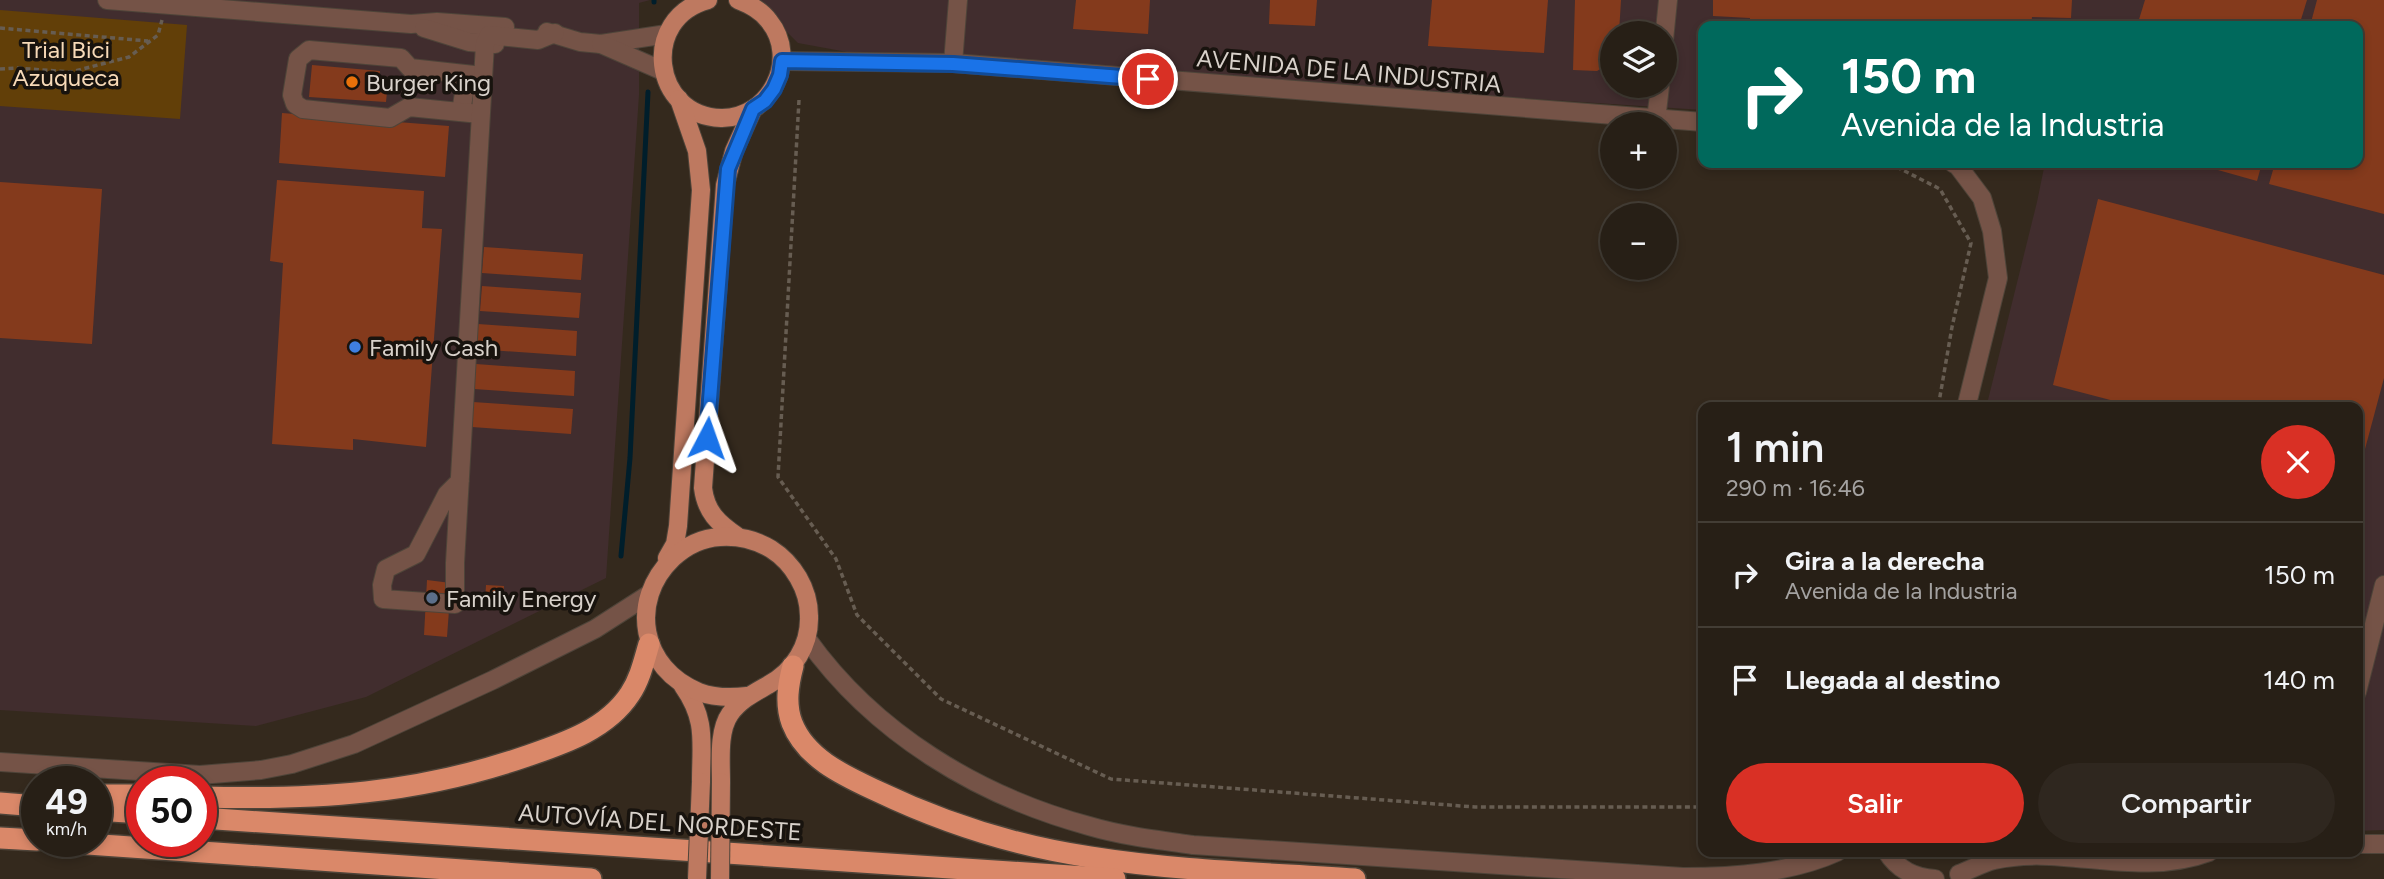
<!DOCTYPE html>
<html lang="es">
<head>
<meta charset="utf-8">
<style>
	:root { --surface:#271f16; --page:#2f271f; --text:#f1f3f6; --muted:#a4a2a1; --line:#433d35; --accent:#d93025 }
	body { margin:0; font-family:Figtree,sans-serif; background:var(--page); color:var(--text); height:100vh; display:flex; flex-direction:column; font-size:26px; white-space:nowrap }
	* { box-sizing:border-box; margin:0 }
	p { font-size:23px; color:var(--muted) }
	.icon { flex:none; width:38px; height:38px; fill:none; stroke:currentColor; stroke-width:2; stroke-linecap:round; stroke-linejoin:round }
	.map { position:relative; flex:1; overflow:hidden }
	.drawer { position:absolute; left:1698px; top:402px; width:665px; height:455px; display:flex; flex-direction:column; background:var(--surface); border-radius:14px; box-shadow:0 4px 10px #0003,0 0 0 2px var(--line) }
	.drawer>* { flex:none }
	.banner { position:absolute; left:1698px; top:21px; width:665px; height:147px; border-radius:14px; box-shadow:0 4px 10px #0003,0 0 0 2px var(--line); background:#00695c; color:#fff; overflow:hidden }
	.buttons { position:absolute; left:1600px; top:21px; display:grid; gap:14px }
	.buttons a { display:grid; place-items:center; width:77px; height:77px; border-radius:50%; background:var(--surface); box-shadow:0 4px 10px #0003,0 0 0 2px var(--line); font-size:35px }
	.speed { position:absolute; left:21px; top:766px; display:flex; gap:14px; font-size:35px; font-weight:700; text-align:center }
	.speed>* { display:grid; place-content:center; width:91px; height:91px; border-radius:50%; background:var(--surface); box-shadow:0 4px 10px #0003,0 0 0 2px var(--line); line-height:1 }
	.speed small { font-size:18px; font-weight:400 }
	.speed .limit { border:10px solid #d22; background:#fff; color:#111 }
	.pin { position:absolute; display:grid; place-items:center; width:60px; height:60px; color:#fff; margin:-30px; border:4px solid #fff; border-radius:50%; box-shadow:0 2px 7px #0007 }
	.me { position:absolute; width:77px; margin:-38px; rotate:4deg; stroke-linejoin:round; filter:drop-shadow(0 0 5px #0008) }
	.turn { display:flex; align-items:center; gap:24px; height:147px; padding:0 28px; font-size:32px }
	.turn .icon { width:91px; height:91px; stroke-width:2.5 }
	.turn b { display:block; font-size:49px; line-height:60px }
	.round { display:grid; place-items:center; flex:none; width:74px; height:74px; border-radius:37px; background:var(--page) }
	.overview { display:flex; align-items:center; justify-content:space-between; height:119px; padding:0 28px }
	h1 { font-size:42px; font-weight:600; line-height:52px }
	.button { display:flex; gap:14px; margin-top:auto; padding:14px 28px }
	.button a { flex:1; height:80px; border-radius:42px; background:var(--accent); color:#fff; font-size:28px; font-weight:600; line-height:80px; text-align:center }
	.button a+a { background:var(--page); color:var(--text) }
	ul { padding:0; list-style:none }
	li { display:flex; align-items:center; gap:21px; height:105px; padding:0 28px; border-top:2px solid var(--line) }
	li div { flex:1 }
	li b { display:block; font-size:26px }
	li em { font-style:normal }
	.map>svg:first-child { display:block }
	.industrial { fill:#412d2e; fill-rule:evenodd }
	.green { fill:#623f08 }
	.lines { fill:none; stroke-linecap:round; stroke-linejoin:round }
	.stream { stroke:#001e2b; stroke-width:5 }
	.building { fill:#843a1c }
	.minor-casing { stroke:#4e4439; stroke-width:20 }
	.major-casing { stroke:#4e4439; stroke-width:20 }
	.highway-casing { stroke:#4e4439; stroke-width:24 }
	.path { stroke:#675d52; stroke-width:3.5; stroke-dasharray:5 3.5; stroke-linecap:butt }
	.minor { stroke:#755347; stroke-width:18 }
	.major { stroke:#be7960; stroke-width:18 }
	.highway { stroke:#da8869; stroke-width:21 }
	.major-bridge-casing { stroke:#4e4439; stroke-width:20; stroke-linecap:butt }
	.major-bridge { stroke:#be7960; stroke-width:18 }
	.route-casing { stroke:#114b97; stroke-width:18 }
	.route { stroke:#1a73e8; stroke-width:12 }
	.food-dot { fill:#e8710a; stroke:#18130e; stroke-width:2.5 }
	.shop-dot { fill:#3f7fe0; stroke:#18130e; stroke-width:2.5 }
	.service-dot { fill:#5c6f8a; stroke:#18130e; stroke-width:2.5 }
	.labels { text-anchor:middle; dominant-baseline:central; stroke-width:7; stroke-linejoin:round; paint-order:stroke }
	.park-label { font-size:24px; fill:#f8dab8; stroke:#18130e }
	.street-label { font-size:24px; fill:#d8d1ca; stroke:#18130e }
	.poi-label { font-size:24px; fill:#d8d1ca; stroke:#18130e; text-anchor:start }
</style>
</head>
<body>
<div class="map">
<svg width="2384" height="879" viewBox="0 0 2384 879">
	<rect width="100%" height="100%" fill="#34291d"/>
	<g class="industrial">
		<polygon points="0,0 650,0 639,3 639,95 606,578 366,697 256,726 0,710"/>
		<path d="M755,0H2384V830L2357,831V408H1986L2037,202L2045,163H2357V26H1703V110L858,54L798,43ZM1612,33H1664V86H1612Z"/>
	</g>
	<polygon class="green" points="0,10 187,25 180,119 0,106"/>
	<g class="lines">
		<g class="stream">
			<polyline points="654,2 654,0"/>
			<polyline points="621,556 630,458 648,92"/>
		</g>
	</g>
	<g class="building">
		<polygon points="1076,0 1150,0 1148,34 1073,29"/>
		<polygon points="1270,0 1317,0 1315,26 1269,24"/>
		<polygon points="1432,0 1548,0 1544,53 1428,46"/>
		<polygon points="1575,0 1621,0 1619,33 1612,33 1612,62 1597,71 1573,70"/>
		<polygon points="1713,0 2072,0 2071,18 2032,17 2031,26 1749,26 1750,18 1713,16"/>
		<polygon points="2145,0 2307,0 2299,26 2137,26"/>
		<polygon points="2317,0 2384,0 2384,214 2269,184 2275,163 2357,163 2357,26 2310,26"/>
		<polygon points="312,65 380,71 379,81 388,82 386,102 309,97"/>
		<polygon points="282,113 449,126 445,177 279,163"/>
		<polygon points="2193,163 2262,163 2257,181"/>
		<polygon points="277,180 424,191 422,228 442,229 426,447 353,439 353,450 272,444 283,263 270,261"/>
		<polygon points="0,182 102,189 92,344 0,338"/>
		<polygon points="2098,199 2384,275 2384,378 2361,464 2357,463 2357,408 2141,408 2053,385"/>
		<polygon points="484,247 583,254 581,280 482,273"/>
		<polygon points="482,286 581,293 579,318 480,311"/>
		<polygon points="478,324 577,331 576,356 476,349"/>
		<polygon points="476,364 575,371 574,396 474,389"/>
		<polygon points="473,402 573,409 571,434 472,427"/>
		<polygon points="427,580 451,583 447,637 424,635"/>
		<polygon points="486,585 504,586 503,603 485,601"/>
	</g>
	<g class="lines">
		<defs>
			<g id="minor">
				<polyline points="107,0 411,24 437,22 505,27"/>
				<polyline points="424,28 469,42 495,44"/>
				<polyline points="547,32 580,42 601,44 667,34"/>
				<polyline points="1664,40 1668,0"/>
				<polyline points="601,44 663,71"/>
				<polyline points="782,61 953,63 1703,122"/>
				<polyline points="953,63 958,0"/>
				<polyline points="459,74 465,87 461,112"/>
				<polyline points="480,114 409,107 390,118 303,109 295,104 292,95 298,59 309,50 401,58 410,68 483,76"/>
				<polyline points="1656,120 1660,86"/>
				<polyline points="1953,163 1958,166 1982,198 1992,231 1998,278 1966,408"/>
				<polyline points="460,481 447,494 416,554 386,569 382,585 383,599 455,604 455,563 485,44 489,35 538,40 555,33"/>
				<path d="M807,639C874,733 978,796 1089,826C1123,836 1158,840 1193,845L1683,877C1734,877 1791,873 1837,852"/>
				<polyline points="2357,692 2384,585"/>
				<polyline points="0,762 200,775 261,770 292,764 354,744 493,680 595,629 648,595"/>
				<polyline points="2357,844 2384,844"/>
				<path d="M1887,852C1898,870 1916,878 1935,879"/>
				<path d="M1959,874C1970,870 1982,863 1994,860C2063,844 2136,879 2209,852"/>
			</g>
			<g id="major">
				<path d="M708,0C640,18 652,116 721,118C770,119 800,59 769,21C761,10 750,5 738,0"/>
				<path d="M737,536C718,523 706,512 703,488L725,185L734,151L753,109"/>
				<polyline points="667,558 675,544 678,526 701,190 697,151 679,99"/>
				<path d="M683,686C707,720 701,742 701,782"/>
				<path d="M721,782C721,761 718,731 730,714C740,700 754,693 768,685C794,671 810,645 809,616C809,589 793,563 771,549C754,539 739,536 720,537C702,538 686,546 673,558C628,601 641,669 699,692C715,698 730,698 747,696"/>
			</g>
			<g id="highway">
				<path d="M793,666C788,685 785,704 792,723C806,759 845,776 877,791C944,823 1016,846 1090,857C1177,871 1267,873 1355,879"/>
				<polyline points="96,795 142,795"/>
				<path d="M201,797C317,800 417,794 527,756C565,743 607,729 630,694C640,679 644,661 649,644"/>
				<polyline points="0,803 37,806"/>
				<polyline points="96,810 142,813"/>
				<polyline points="201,818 1115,879"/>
				<polyline points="0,838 37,840"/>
				<polyline points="59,842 591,879"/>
			</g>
		</defs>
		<use href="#minor" class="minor-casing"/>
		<use href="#major" class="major-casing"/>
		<use href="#highway" class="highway-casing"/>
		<g class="path">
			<polyline points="0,28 148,41"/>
			<polyline points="0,69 17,68 71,72 129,57 158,35 162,20"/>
			<polyline points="799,100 778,477 836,559 857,615 941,699 1111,779 1475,807 1703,807"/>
			<polyline points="1889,163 1940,189 1971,243 1952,327 1938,408"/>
		</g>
		<use href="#minor" class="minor"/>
		<use href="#major" class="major"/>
		<use href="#highway" class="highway"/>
		<defs>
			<g id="major-bridge">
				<polyline points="697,879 701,782"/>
				<polyline points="720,879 721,782"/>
			</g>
		</defs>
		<use href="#major-bridge" class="major-bridge-casing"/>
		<use href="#major-bridge" class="major-bridge"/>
	</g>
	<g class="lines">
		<defs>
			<polyline id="route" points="707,438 728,169 753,109 765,101 774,89 780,75 782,61 953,64 1148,79"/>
		</defs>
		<use href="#route" class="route-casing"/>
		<use href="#route" class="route"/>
	</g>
	<circle class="food-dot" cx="352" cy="82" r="7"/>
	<circle class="shop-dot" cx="355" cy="347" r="7"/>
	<circle class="service-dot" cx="432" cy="598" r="7"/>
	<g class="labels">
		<g class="park-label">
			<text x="66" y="49">Trial Bici<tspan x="66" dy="28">Azuqueca</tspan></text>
		</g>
		<g class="street-label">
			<text transform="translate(1349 71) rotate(5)">AVENIDA DE LA INDUSTRIA</text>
			<text transform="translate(660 822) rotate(4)">AUTOVÍA DEL NORDESTE</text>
		</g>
		<g class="poi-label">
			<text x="366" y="82">Burger King</text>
			<text x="369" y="347">Family Cash</text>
			<text x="446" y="598">Family Energy</text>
		</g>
	</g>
</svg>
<div class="buttons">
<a><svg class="icon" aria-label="layers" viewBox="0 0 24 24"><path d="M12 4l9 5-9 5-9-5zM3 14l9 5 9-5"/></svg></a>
<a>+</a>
<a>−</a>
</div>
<div class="speed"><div>49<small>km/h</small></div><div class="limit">50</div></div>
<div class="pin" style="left:1148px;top:79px;background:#d93025"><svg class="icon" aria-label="arrive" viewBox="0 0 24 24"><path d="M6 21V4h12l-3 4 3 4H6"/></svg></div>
<svg class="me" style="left:707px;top:438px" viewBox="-20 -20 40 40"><path d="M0-17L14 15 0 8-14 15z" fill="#1a73e8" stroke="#fff" stroke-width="4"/></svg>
<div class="banner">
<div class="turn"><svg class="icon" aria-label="right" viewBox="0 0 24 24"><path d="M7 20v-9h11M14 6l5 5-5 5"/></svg><div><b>150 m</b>Avenida de la Industria</div></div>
</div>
<section class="drawer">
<div class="overview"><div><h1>1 min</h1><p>290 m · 16:46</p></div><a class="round" style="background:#d93025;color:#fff"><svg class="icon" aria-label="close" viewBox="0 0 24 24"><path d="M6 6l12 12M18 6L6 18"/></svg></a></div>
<ul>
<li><svg class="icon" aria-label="right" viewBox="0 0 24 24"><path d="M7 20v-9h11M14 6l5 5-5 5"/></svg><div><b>Gira a la derecha</b><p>Avenida de la Industria</p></div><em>150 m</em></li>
<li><svg class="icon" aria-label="arrive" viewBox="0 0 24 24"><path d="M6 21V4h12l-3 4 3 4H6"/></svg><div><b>Llegada al destino</b></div><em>140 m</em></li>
</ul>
<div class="button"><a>Salir</a><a>Compartir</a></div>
</section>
</div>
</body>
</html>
